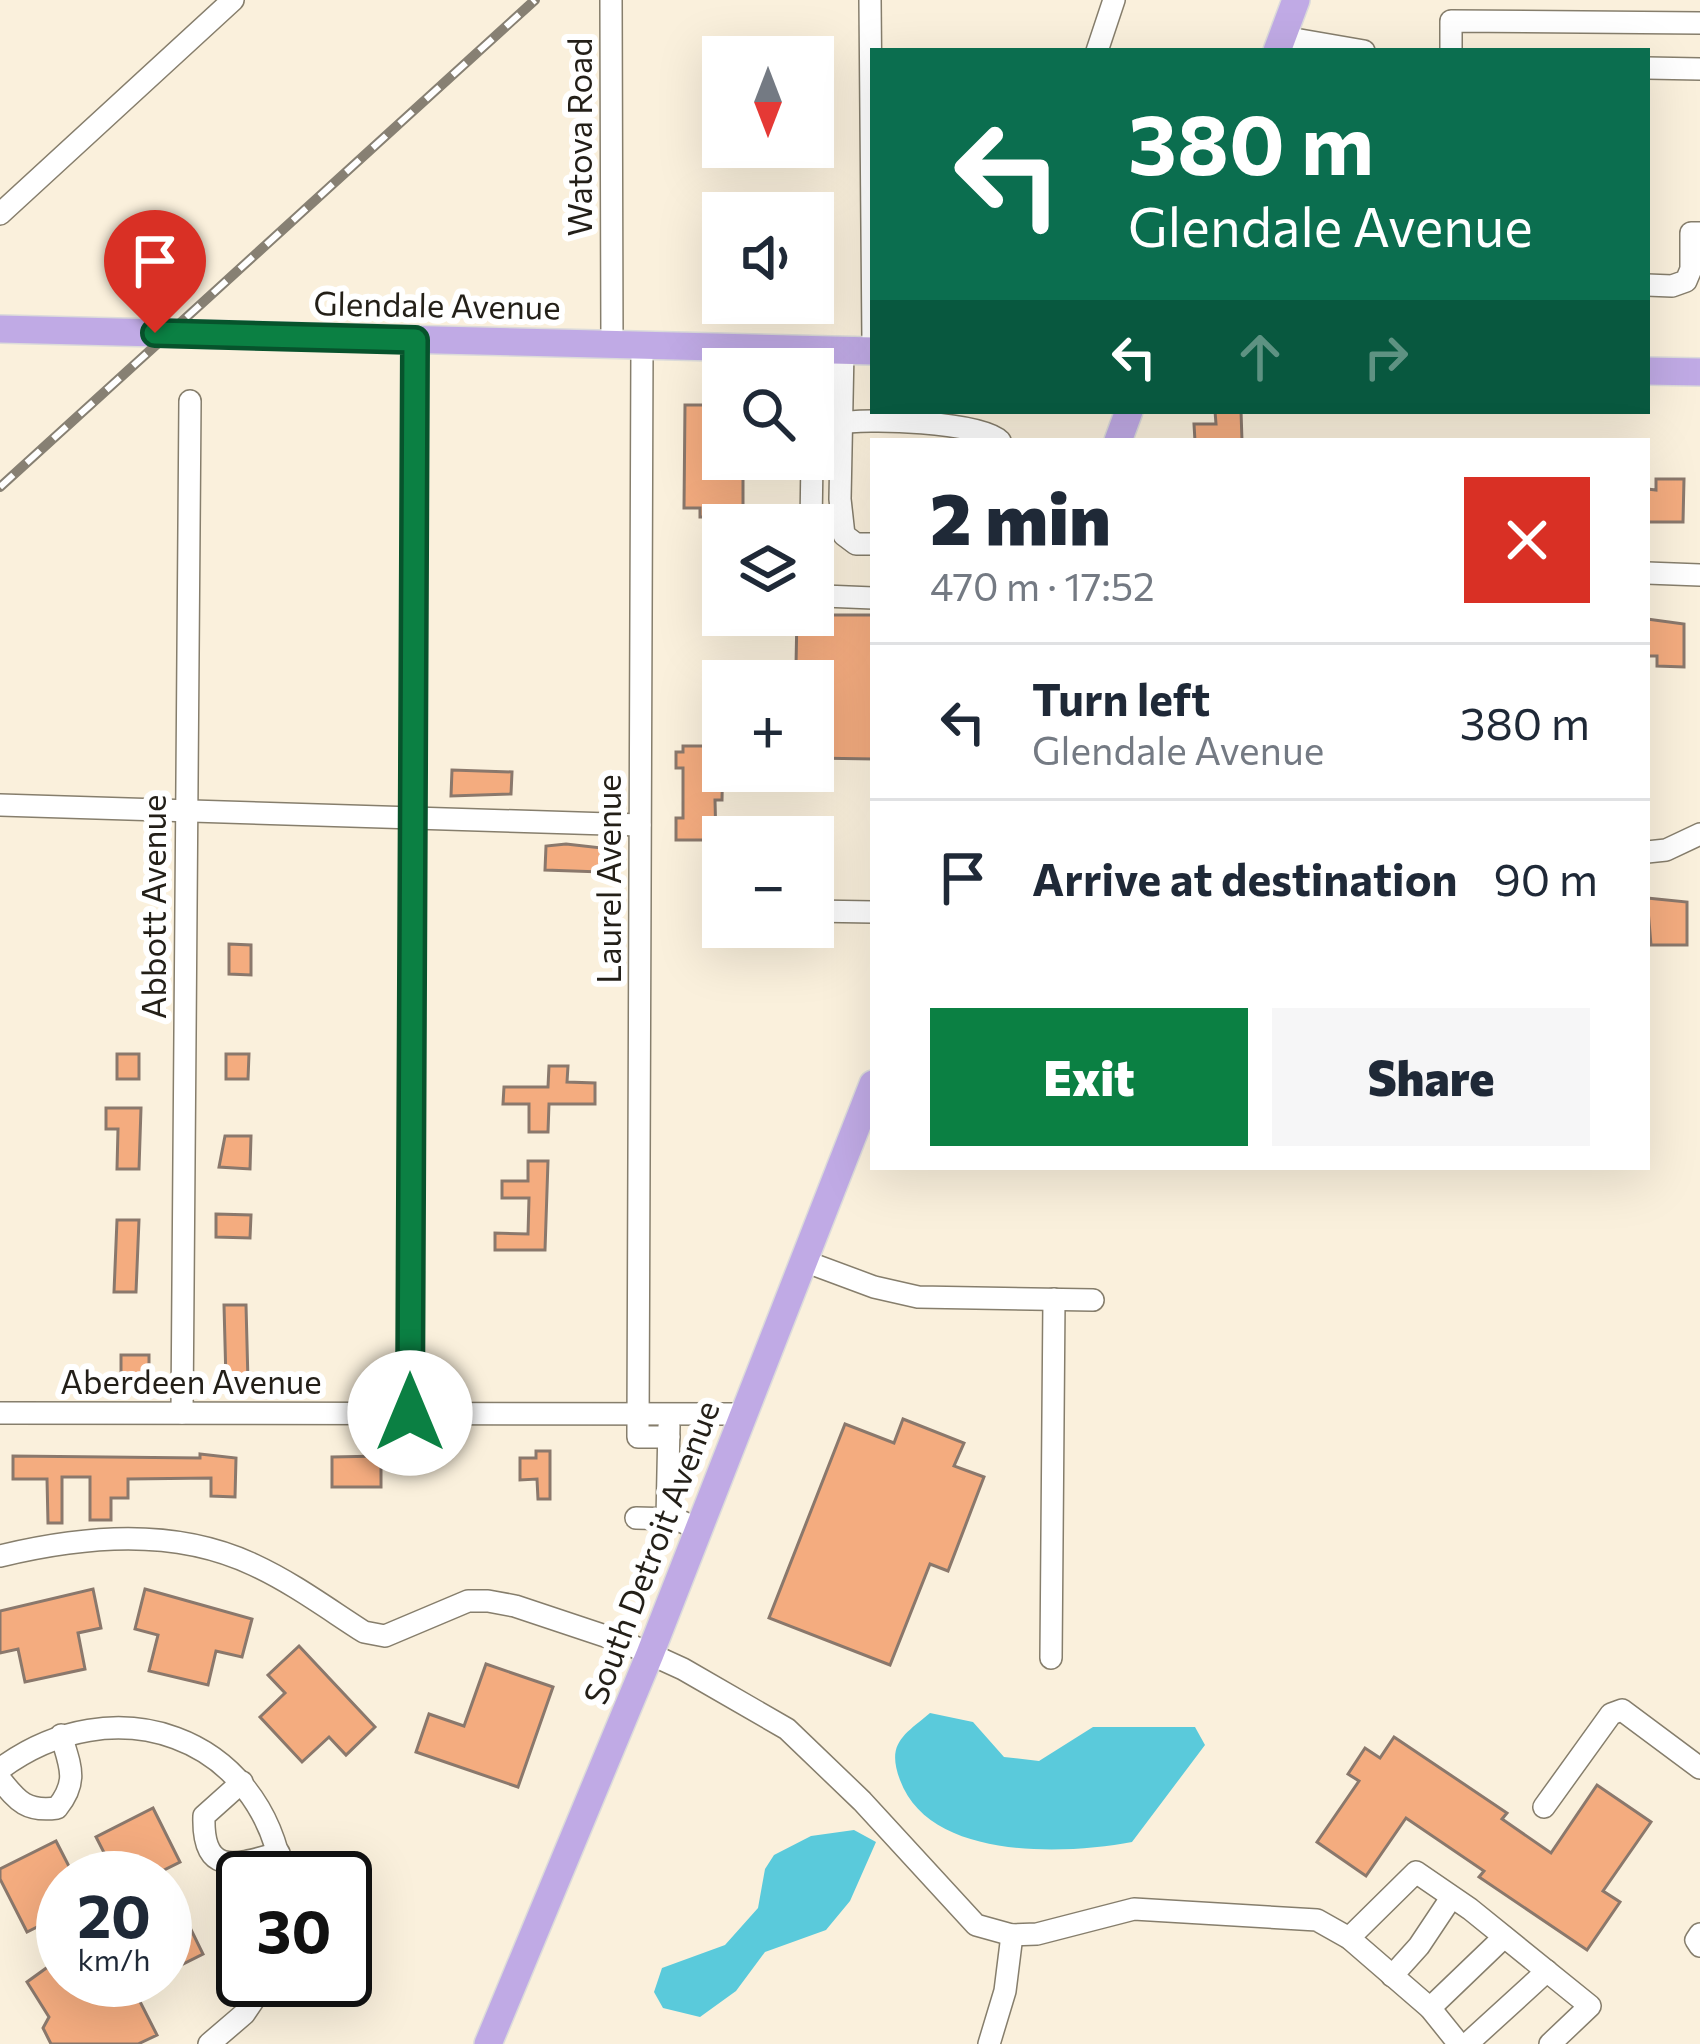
<!DOCTYPE html>
<html lang="en">
<head>
<meta charset="utf-8">
<style>
	:root { --surface:#fff; --page:#f6f6f7; --text:#1f2937; --muted:#747a83; --line:#e0e1e3; --accent:#0b8043 }
	body { margin:0; font-family:Commissioner,sans-serif; background:var(--page); color:var(--text); height:100vh; display:flex; flex-direction:column; font-size:45px; white-space:nowrap }
	* { box-sizing:border-box; margin:0 }
	p { font-size:39px; color:var(--muted) }
	.icon { flex:none; width:66px; height:66px; fill:none; stroke:currentColor; stroke-width:2; stroke-linecap:round; stroke-linejoin:round }
	.map { position:relative; flex:1; overflow:hidden }
	.panel { position:absolute; left:870px; top:438px; width:780px; height:732px; display:flex; flex-direction:column; background:var(--surface); border-radius:0px; box-shadow:0 12px 48px #0002 }
	.panel>* { flex:none }
	.hud { position:absolute; left:870px; top:48px; width:780px; height:366px; border-radius:0px; box-shadow:0 12px 48px #0002; background:#0b6e4f; color:#fff; overflow:hidden }
	.needle { width:78px; rotate:180deg }
	.fabs { position:absolute; left:702px; top:36px; display:grid; gap:24px }
	.fabs a { display:grid; place-items:center; width:132px; height:132px; border-radius:0px; background:var(--surface); box-shadow:0 12px 48px #0002; font-size:60px }
	.speed { position:absolute; left:36px; top:1851px; display:flex; gap:24px; font-size:60px; font-weight:700; text-align:center }
	.speed>* { display:grid; place-content:center; width:156px; height:156px; border-radius:50%; background:var(--surface); box-shadow:0 12px 48px #0002; line-height:1 }
	.speed small { font-size:30px; font-weight:400 }
	.speed .limit { border:6px solid #111; border-radius:18px; background:#fff; color:#111 }
	.pin { position:absolute; display:grid; place-items:center; width:102px; height:102px; color:#fff; margin:-123px -51px; border-radius:50% 50% 50% 0; rotate:-45deg; box-shadow:0 0 12px #0007 }
	.pin .icon { rotate:45deg }
	.me { position:absolute; width:132px; margin:-66px; rotate:0deg; stroke-linejoin:round; filter:drop-shadow(0 0 9px #0008) }
	.turn { display:flex; align-items:center; gap:42px; height:252px; padding:0 60px; font-size:54px }
	.turn .icon { width:156px; height:156px; stroke-width:2.5 }
	.turn b { display:block; font-size:84px; line-height:102px }
	.lanes { display:flex; align-items:center; height:114px; padding:0 60px; background:#0003; justify-content:center; gap:60px; direction:ltr }
	.lanes .off { opacity:.35 }
	.round { display:grid; place-items:center; flex:none; width:126px; height:126px; border-radius:0px; background:var(--page) }
	.head { display:flex; align-items:center; justify-content:space-between; height:204px; padding:0 60px }
	h1 { font-size:72px; font-weight:800; line-height:90px }
	.action { display:flex; gap:24px; margin-top:auto; padding:24px 60px }
	.action a { flex:1; height:138px; border-radius:0px; background:var(--accent); color:#fff; font-size:48px; font-weight:800; line-height:138px; text-align:center }
	.action a+a { background:var(--page); color:var(--text) }
	ul { padding:0; list-style:none }
	li { display:flex; align-items:center; gap:36px; height:156px; padding:0 60px; border-top:3px solid var(--line) }
	li div { flex:1 }
	li b { display:block; font-size:45px }
	li em { font-style:normal }
	.map>svg:first-child { display:block }
	.water { fill:#5acadb }
	.building { fill:#f4ac7f; stroke:#8a786c; stroke-width:3 }
	.lines { fill:none; stroke-linecap:round; stroke-linejoin:round }
	.minor-casing { stroke:#867e6c; stroke-width:24 }
	.major-casing { stroke:#dcdbda; stroke-width:30 }
	.minor { stroke:#fff; stroke-width:21 }
	.major { stroke:#c0aae5; stroke-width:27 }
	.rail-casing { stroke:#878073; stroke-width:10 }
	.rail { stroke:#fff; stroke-width:6; stroke-dasharray:18; stroke-linecap:butt }
	.route-casing { stroke:#07532c; stroke-width:30 }
	.route { stroke:#0b8043; stroke-width:21 }
	.labels { text-anchor:middle; dominant-baseline:central; stroke-width:12; stroke-linejoin:round; paint-order:stroke }
	.street-label { font-size:33px; fill:#231f18; stroke:#fff }
</style>
</head>
<body>
<div class="map">
<svg width="1700" height="2044" viewBox="0 0 1700 2044">
	<rect width="100%" height="100%" fill="#faf0dc"/>
	<g class="water">
		<path d="M930,1713L973,1722L1004,1757L1039,1761L1093,1727H1195L1205,1745L1132,1842C1063,1855 929,1860 900,1780C886,1743 904,1735 930,1713Z"/>
		<polygon points="854,1830 876,1842 850,1901 826,1930 765,1952 736,1991 700,2017 663,2008 654,1992 662,1968 725,1945 758,1908 765,1869 774,1855 811,1836"/>
	</g>
	<g class="building">
		<polygon points="685,405 723,405 723,459 743,459 743,509 718,509 718,517 700,517 700,508 684,508"/>
		<polygon points="1215,411 1241,411 1242,441 1195,441 1194,424 1216,424"/>
		<polygon points="1656,479 1684,479 1683,522 1647,522 1647,489 1656,490"/>
		<polygon points="797,615 873,615 873,759 813,758 813,681 765,681 765,665 796,665"/>
		<polygon points="1647,619 1684,624 1684,667 1657,666 1657,656 1647,656"/>
		<polygon points="683,746 723,746 722,800 715,800 716,840 676,840 676,818 683,818 683,768 676,768 676,752 683,752"/>
		<polygon points="452,770 512,772 511,794 451,796"/>
		<polygon points="566,844 602,848 601,872 545,870 546,846"/>
		<polygon points="1647,898 1687,902 1687,945 1651,945"/>
		<polygon points="229,944 251,945 251,975 229,974"/>
		<rect x="117" y="1054" width="22" height="25"/>
		<polygon points="226,1054 249,1054 248,1079 226,1079"/>
		<polygon points="549,1066 568,1066 567,1082 595,1083 595,1104 549,1104 548,1132 529,1132 529,1104 503,1104 504,1087 548,1087"/>
		<polygon points="106,1108 141,1108 139,1169 117,1169 118,1129 106,1129"/>
		<polygon points="225,1136 251,1136 250,1169 219,1167"/>
		<polygon points="528,1161 548,1161 545,1250 495,1250 495,1233 528,1234 529,1198 502,1198 502,1181 528,1181"/>
		<polygon points="216,1214 251,1215 250,1238 216,1237"/>
		<polygon points="117,1220 139,1220 136,1292 114,1292"/>
		<polygon points="224,1305 246,1305 248,1382 226,1381"/>
		<rect x="121" y="1355" width="28" height="24"/>
		<polygon points="903,1419 964,1443 954,1466 984,1477 948,1571 930,1564 890,1665 769,1618 845,1424 894,1443"/>
		<polygon points="536,1451 550,1451 550,1499 538,1499 537,1479 520,1480 520,1458 536,1458"/>
		<polygon points="200,1454 236,1458 235,1497 211,1496 211,1478 128,1479 128,1498 111,1498 111,1520 90,1520 90,1477 62,1477 62,1523 48,1523 47,1479 13,1479 13,1456 200,1458"/>
		<polygon points="381,1456 381,1487 332,1487 332,1457"/>
		<polygon points="93,1589 101,1628 78,1633 85,1669 25,1682 18,1649 0,1653 0,1611"/>
		<polygon points="145,1589 252,1619 242,1657 216,1651 208,1685 149,1671 158,1635 135,1629"/>
		<polygon points="299,1646 375,1727 346,1755 329,1737 302,1762 260,1717 285,1693 268,1675"/>
		<polygon points="486,1664 553,1687 518,1787 416,1752 429,1714 464,1726"/>
		<polygon points="1394,1737 1507,1813 1502,1819 1551,1853 1597,1785 1651,1822 1603,1891 1620,1902 1587,1950 1479,1877 1484,1871 1406,1818 1366,1876 1317,1842 1359,1781 1348,1774 1365,1748 1380,1758"/>
		<polygon points="153,1808 180,1862 148,1878 117,1878 96,1837"/>
		<polygon points="56,1841 75,1878 63,1878 63,1914 27,1932 0,1879 0,1869"/>
		<polygon points="179,1905 203,1954 165,1973 165,1912"/>
		<polygon points="63,1956 63,1980 129,1980 157,2035 138,2044 51,2044 43,2028 49,2017 27,1982"/>
	</g>
	<g class="lines">
		<defs>
			<g id="minor">
				<polyline points="611,0 612,345"/>
				<polyline points="870,0 873,343"/>
				<polyline points="1283,37 1364,51"/>
				<polyline points="1097,51 1114,0"/>
				<polyline points="1451,51 1451,21 1700,23"/>
				<polyline points="1647,68 1700,69"/>
				<polyline points="0,214 233,0"/>
				<polyline points="1647,285 1672,286 1686,281 1691,269 1691,233 1700,233"/>
				<polyline points="642,345 638,1433 638,1437 669,1437"/>
				<polyline points="843,350 840,499 844,535 856,544 873,544"/>
				<path d="M813,440C820,431 826,426 837,424C864,417 982,422 1000,441"/>
				<polyline points="811,525 812,459"/>
				<polyline points="1647,573 1700,575"/>
				<polyline points="813,586 824,596 873,598"/>
				<polyline points="0,805 640,825"/>
				<polyline points="1647,852 1666,850 1700,834"/>
				<polyline points="813,911 873,912"/>
				<polyline points="804,1261 874,1287 918,1297 1093,1300"/>
				<polyline points="0,1413 742,1414"/>
				<polyline points="182,1413 190,401"/>
				<polyline points="410,1413 415,340"/>
				<polyline points="636,1518 676,1519 698,1529"/>
				<polyline points="667,1518 669,1426"/>
				<path d="M0,1556C83,1536 174,1527 254,1565C293,1583 328,1609 364,1632L385,1636L468,1601H488L515,1606L626,1643L683,1669L787,1729L862,1801L976,1925L1012,1935L1037,1934L1134,1909L1317,1920L1349,1938L1430,2008L1459,2044"/>
				<polyline points="1051,1658 1054,1299"/>
				<path d="M0,1769C113,1685 261,1734 283,1878"/>
				<path d="M0,1779C18,1802 27,1812 57,1808C79,1781 70,1766 61,1735"/>
				<path d="M242,1782L204,1816C202,1877 236,1865 279,1853"/>
				<polyline points="1544,1807 1611,1714 1622,1710 1700,1768"/>
				<polyline points="1700,1934 1696,1940 1700,1946"/>
				<polyline points="1349,1938 1416,1872 1470,1909 1590,2006 1550,2044"/>
				<polyline points="1392,1976 1419,1946 1451,1898"/>
				<polyline points="1430,2008 1504,1937"/>
				<polyline points="209,2044 244,2014 267,1980"/>
				<polyline points="989,2044 1005,1991 1012,1935"/>
				<polyline points="1467,2044 1547,1971"/>
			</g>
			<g id="major">
				<polyline points="1277,51 1296,0"/>
				<polyline points="0,329 873,351"/>
				<polyline points="1647,371 1700,372"/>
				<polyline points="1118,441 1129,411"/>
				<polyline points="488,2044 650,1654 873,1084"/>
			</g>
		</defs>
		<use href="#minor" class="minor-casing"/>
		<use href="#major" class="major-casing"/>
		<use href="#minor" class="minor"/>
		<use href="#major" class="major"/>
		<defs>
			<polyline id="rail" points="0,487 535,0"/>
		</defs>
		<use href="#rail" class="rail-casing"/>
		<use href="#rail" class="rail"/>
	</g>
	<g class="lines">
		<defs>
			<polyline id="route" points="155,333 415,340 410,1413"/>
		</defs>
		<use href="#route" class="route-casing"/>
		<use href="#route" class="route"/>
	</g>
	<g class="labels">
		<g class="street-label">
			<text transform="translate(578 137) rotate(-90)">Watova Road</text>
			<text transform="translate(437 304) rotate(1)">Glendale Avenue</text>
			<text transform="translate(607 879) rotate(-90)">Laurel Avenue</text>
			<text transform="translate(152 907) rotate(-90)">Abbott Avenue</text>
			<text x="191" y="1380">Aberdeen Avenue</text>
			<text transform="translate(650 1552) rotate(-69)">South Detroit Avenue</text>
		</g>
	</g>
</svg>
<div class="fabs">
<a><svg class="needle" viewBox="-14 -14 28 28"><path d="M0-13l5 13h-10z" fill="#e53935"/><path d="M0 13l5-13h-10z" fill="#747a83"/></svg></a>
<a><svg class="icon" aria-label="sound" viewBox="0 0 24 24"><path d="M4 9h4l5-4v14l-5-4H4zM17 9q2 3 0 6"/></svg></a>
<a><svg class="icon" aria-label="search" viewBox="0 0 24 24"><circle cx="10" cy="10" r="6"/><path d="M15 15l6 6"/></svg></a>
<a><svg class="icon" aria-label="layers" viewBox="0 0 24 24"><path d="M12 4l9 5-9 5-9-5zM3 14l9 5 9-5"/></svg></a>
<a>+</a>
<a>−</a>
</div>
<div class="speed"><div>20<small>km/h</small></div><div class="limit">30</div></div>
<div class="pin" style="left:155px;top:333px;background:#d93025"><svg class="icon" aria-label="arrive" viewBox="0 0 24 24"><path d="M6 21V4h12l-3 4 3 4H6"/></svg></div>
<svg class="me" style="left:410px;top:1413px" viewBox="-20 -20 40 40"><circle r="19" fill="#fff"/><path d="M0-13L10 11 0 6-10 11z" fill="#0b8043"/></svg>
<div class="hud">
<div class="turn"><svg class="icon" aria-label="left" viewBox="0 0 24 24"><path d="M17 20v-9H6M10 6l-5 5 5 5"/></svg><div><b>380 m</b>Glendale Avenue</div></div>
<div class="lanes"><svg class="icon" aria-label="left" viewBox="0 0 24 24"><path d="M17 20v-9H6M10 6l-5 5 5 5"/></svg><svg class="icon off" aria-label="ahead" viewBox="0 0 24 24"><path d="M12 20V5M6 11l6-6 6 6"/></svg><svg class="icon off" aria-label="right" viewBox="0 0 24 24"><path d="M7 20v-9h11M14 6l5 5-5 5"/></svg></div>
</div>
<section class="panel">
<div class="head"><div><h1>2 min</h1><p>470 m · 17:52</p></div><a class="round" style="background:#d93025;color:#fff"><svg class="icon" aria-label="close" viewBox="0 0 24 24"><path d="M6 6l12 12M18 6L6 18"/></svg></a></div>
<ul>
<li><svg class="icon" aria-label="left" viewBox="0 0 24 24"><path d="M17 20v-9H6M10 6l-5 5 5 5"/></svg><div><b>Turn left</b><p>Glendale Avenue</p></div><em>380 m</em></li>
<li><svg class="icon" aria-label="arrive" viewBox="0 0 24 24"><path d="M6 21V4h12l-3 4 3 4H6"/></svg><div><b>Arrive at destination</b></div><em>90 m</em></li>
</ul>
<div class="action"><a>Exit</a><a>Share</a></div>
</section>
</div>
</body>
</html>
